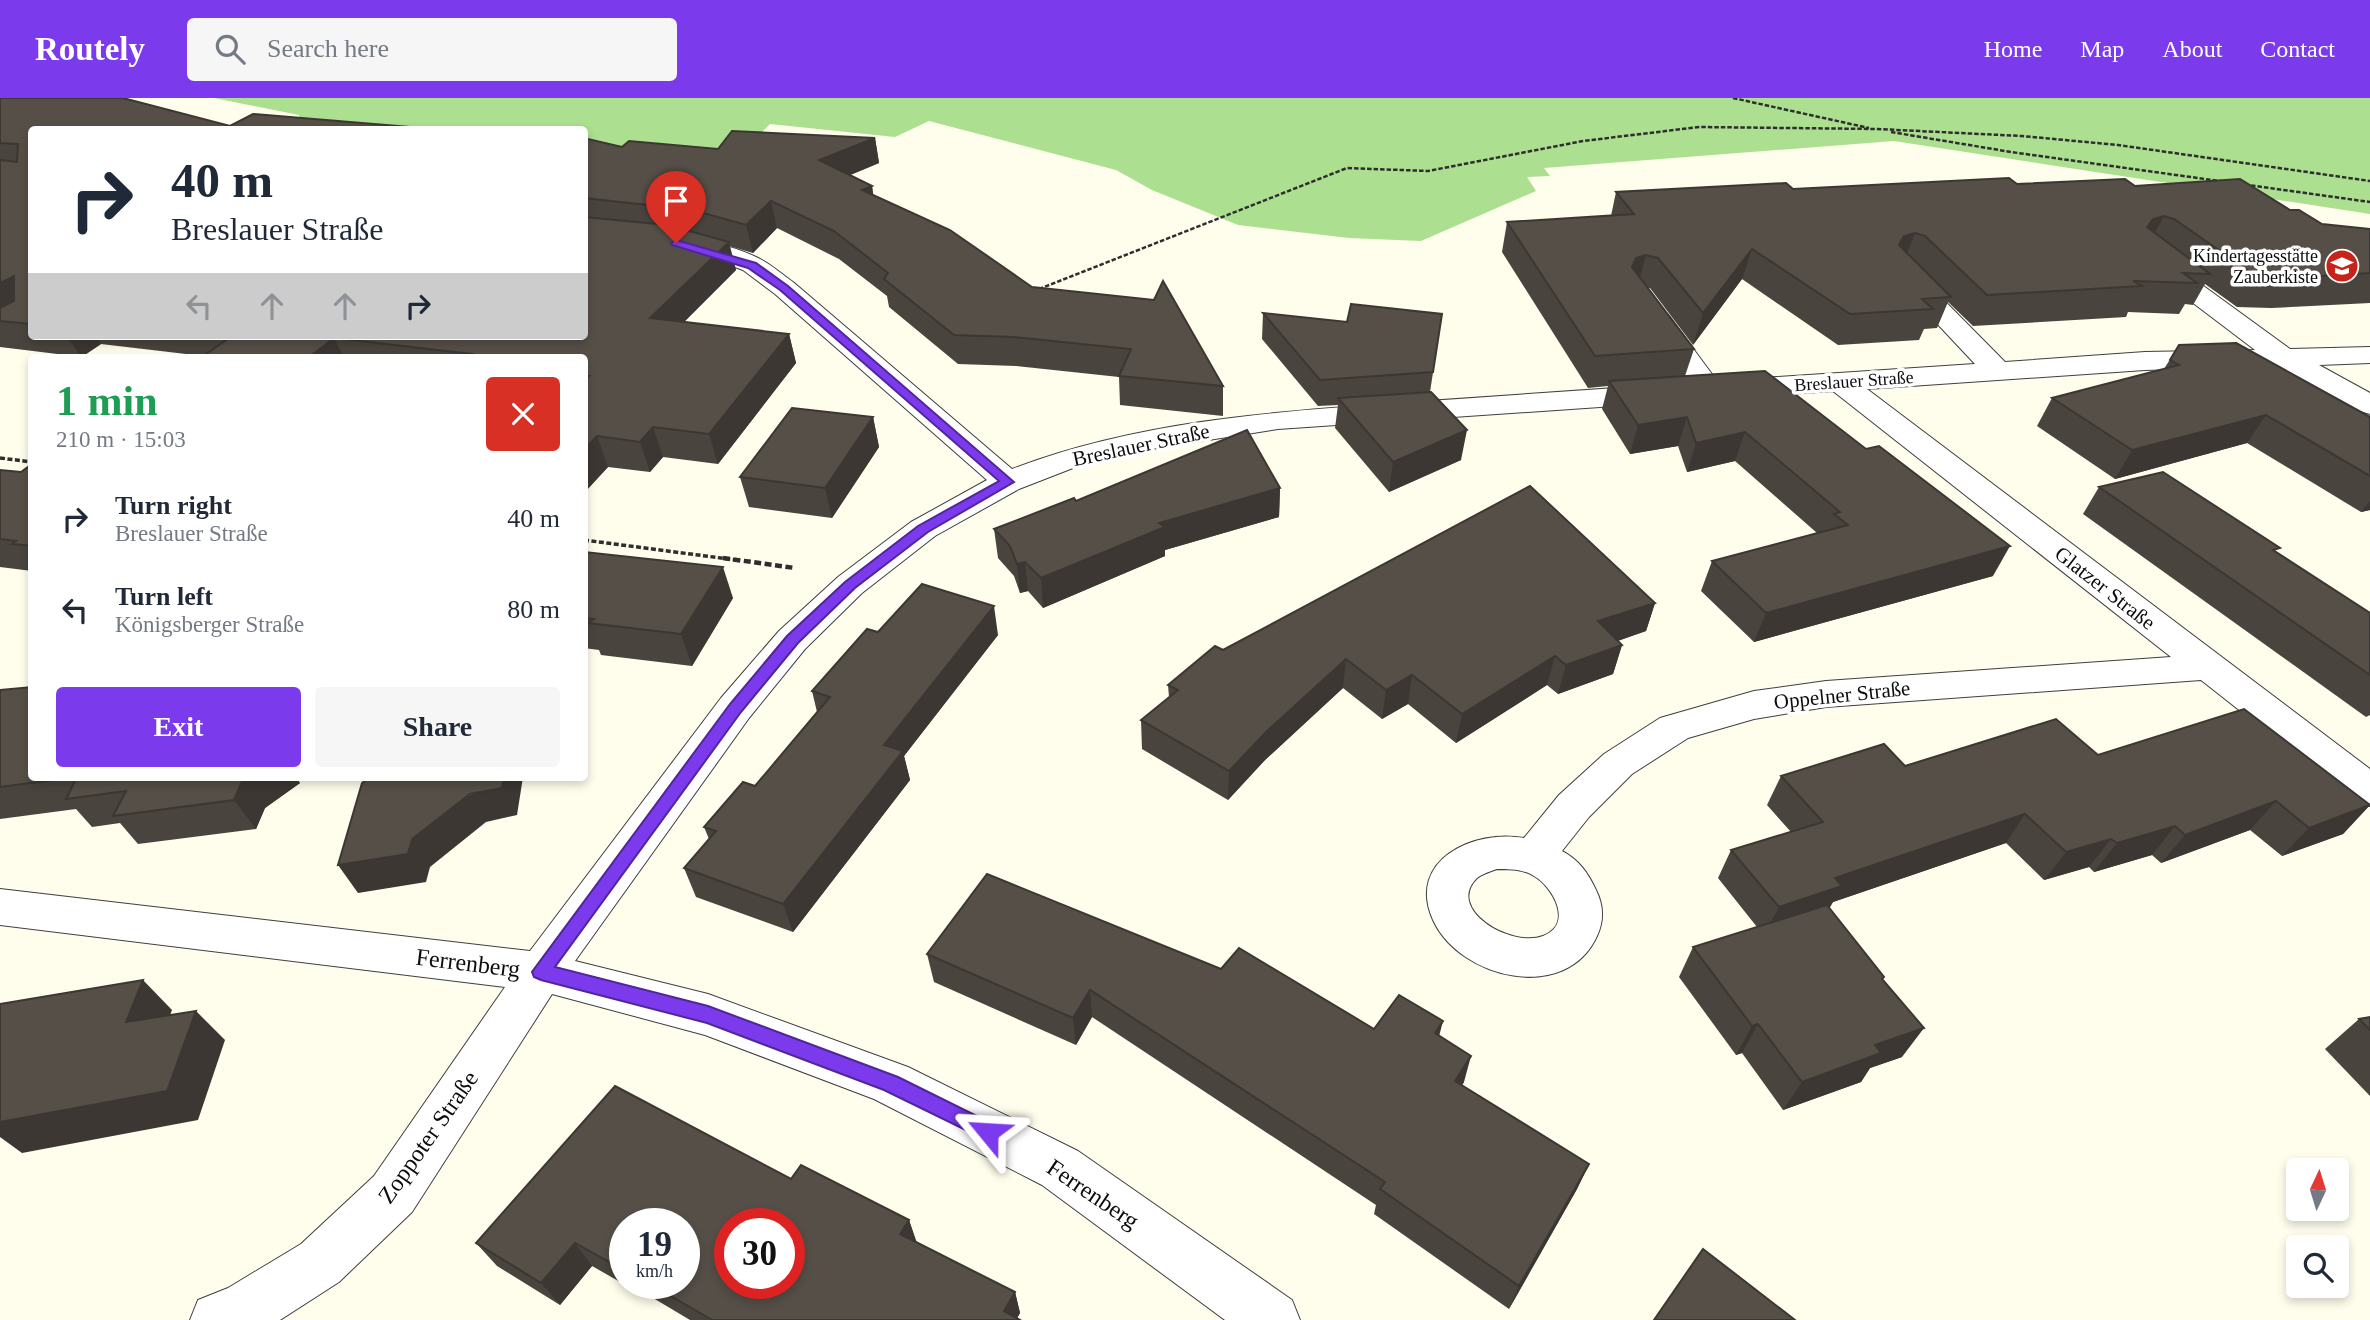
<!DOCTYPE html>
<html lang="en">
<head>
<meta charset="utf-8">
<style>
	:root { --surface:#fff; --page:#f6f6f7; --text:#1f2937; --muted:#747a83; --accent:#7c3aed }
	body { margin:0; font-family:Georgia,serif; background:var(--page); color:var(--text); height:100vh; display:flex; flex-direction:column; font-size:26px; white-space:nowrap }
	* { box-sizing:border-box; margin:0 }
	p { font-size:23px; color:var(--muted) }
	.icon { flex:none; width:38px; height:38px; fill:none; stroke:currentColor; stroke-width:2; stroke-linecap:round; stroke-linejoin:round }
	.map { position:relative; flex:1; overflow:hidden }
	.drawer { position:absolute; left:28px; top:256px; width:560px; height:427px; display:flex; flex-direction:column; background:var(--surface); border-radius:7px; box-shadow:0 4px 10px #0003 }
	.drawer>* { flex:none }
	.guide { position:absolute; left:28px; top:28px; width:560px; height:214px; border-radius:7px; box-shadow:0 4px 10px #0003; background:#fff; color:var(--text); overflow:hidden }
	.needle { width:46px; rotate:4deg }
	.controls { position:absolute; left:2286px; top:1060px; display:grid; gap:14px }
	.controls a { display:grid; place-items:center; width:63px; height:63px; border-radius:7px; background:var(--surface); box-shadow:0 4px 10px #0003; font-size:35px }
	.speed { position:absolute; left:609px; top:1110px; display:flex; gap:14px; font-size:35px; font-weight:700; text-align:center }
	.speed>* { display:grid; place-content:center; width:91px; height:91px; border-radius:50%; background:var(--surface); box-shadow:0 4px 10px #0003; line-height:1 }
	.speed small { font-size:18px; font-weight:400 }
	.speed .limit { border:10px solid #d22; background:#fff; color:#111 }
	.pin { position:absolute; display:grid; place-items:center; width:60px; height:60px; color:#fff; margin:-72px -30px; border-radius:50% 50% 50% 0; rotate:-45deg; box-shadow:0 0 7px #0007 }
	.pin .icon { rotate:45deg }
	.me { position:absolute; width:77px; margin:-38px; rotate:297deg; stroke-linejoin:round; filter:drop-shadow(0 0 5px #0008) }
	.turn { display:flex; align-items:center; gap:24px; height:147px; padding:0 28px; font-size:32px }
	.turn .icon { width:91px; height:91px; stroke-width:2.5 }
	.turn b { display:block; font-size:49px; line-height:60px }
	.lanes { display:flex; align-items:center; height:66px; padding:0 28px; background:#0003; justify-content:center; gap:35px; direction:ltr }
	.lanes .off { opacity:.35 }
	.round { display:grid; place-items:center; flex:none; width:74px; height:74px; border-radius:7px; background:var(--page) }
	.overview { display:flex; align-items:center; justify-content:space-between; height:119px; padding:0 28px }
	h1 { font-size:42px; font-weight:700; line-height:52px; color:#1e9e55 }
	.action { display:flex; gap:14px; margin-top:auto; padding:14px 28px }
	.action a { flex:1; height:80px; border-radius:7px; background:var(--accent); color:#fff; font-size:28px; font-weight:700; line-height:80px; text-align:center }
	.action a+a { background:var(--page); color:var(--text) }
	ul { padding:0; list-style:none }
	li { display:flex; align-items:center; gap:21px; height:91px; padding:0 28px }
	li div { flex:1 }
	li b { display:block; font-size:26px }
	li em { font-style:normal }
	header { display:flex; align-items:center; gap:42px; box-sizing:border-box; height:98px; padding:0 35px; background:var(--accent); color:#fff }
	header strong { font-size:33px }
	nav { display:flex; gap:38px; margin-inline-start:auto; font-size:24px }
	.search { width:490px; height:63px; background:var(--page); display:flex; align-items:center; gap:18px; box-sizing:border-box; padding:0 24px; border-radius:7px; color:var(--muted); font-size:26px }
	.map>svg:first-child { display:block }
	.forest { fill:#acdf90 }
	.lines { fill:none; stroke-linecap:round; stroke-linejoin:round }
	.street-casing { stroke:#3f3f3f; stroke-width:2 }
	.path-far2 { stroke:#2e2e2e; stroke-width:2.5; stroke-dasharray:4.5 2; stroke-linecap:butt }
	.path-far1 { stroke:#2e2e2e; stroke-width:3.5; stroke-dasharray:5 2.5; stroke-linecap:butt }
	.path { stroke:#2e2e2e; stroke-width:4.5; stroke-dasharray:7 3.5; stroke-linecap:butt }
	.street { fill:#fff; fill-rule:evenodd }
	.wall { fill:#4a443e; fill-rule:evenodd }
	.shaded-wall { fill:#3c3732 }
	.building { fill:#564f48; stroke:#3c3732; stroke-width:2; fill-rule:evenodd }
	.route { fill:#7c3aed; stroke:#51269a; stroke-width:2 }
	.labels { text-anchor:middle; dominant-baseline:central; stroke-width:7; stroke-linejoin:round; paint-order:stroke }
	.far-poi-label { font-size:18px; fill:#0c0c0c; stroke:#fff; text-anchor:end }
	.far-street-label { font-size:18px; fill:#0c0c0c; stroke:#fff }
	.street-label { font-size:21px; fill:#0c0c0c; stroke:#fff }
	.near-street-label { font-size:24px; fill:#0c0c0c; stroke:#fff }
</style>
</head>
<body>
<header>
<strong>Routely</strong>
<div class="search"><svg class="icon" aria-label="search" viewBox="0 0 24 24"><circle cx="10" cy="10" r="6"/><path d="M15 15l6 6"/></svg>Search here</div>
<nav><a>Home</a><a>Map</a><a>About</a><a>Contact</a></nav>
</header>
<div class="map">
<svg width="2370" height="1222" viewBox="0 0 2370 1222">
	<rect width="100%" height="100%" fill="#fffdec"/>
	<polygon class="forest" points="214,0 2370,0 2370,116 1894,43 1544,70 1550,78 1527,79 1536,93 1421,143 1349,140 1238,127 1152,92 1116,72 929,23 895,39 770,26 738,58 585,46 584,32 394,32 300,24 299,17"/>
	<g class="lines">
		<defs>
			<g id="street">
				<path d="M584,129C636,134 717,137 762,162C773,168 783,177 793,184L1012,371C1135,324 1268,314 1398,305C1485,299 1571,293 1658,287L1668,290L1673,296L1668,302L1658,305L1278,331L1126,355L1073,370L1019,391L935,438L862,495L805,551L749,620L575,863L708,896L908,969L1078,1053L1292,1202L1300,1222H1225L1042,1087L874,1001L705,937L552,896L412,1114L339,1184L280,1222H190L198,1202L228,1190L301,1146L374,1078L505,889L0,827V791L530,853L721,600L779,533L838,479L911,424L987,382L775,196L743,172L716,162L676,152L584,143Z"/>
				<path d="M2156,157L2165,160L2290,251L2370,249V265L2319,267L2370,295V316L2360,313L2279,268L2145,272L1867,291L2370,671V708L2356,704L2201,582L1826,609L1754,621L1688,640L1632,676L1589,719L1562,753C1579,762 1588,775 1596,792C1604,808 1604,823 1597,838C1566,906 1460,881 1433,822C1406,762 1474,731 1524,740L1559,697L1604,656L1660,620L1754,593L1826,583L2171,559L1833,293L1732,300C1720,297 1712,302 1700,299L1645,224L1649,218L1659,216L1669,218L1720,287L1732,282L1975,266L1898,184L1894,179L1898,174L1907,171L1916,174L2005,264L2145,254L2255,252L2147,170L2143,165L2147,160ZM1497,771C1509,771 1523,771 1534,778C1553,789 1574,826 1543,838C1510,850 1445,811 1477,780C1482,776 1491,773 1497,771Z"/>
			</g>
		</defs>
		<use href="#street" class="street-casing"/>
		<g class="path-far2">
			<polyline points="1733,0 1869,30"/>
			<polyline points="1891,34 2011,54 2370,104"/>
			<polyline points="1039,191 1347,70 1428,73 1583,43 1699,29 1877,31 2022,38 2118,47 2370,83"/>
		</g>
		<g class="path-far1">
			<polyline points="0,360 32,364"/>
			<polyline points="584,442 736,462"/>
		</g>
		<polyline class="path" points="723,460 795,470"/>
		<use href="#street" class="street"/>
	</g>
	<g class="wall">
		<polygon points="0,0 230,28 446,32 32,32 32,238 584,238 584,43 622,49 718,51 875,40 879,65 850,77 872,88 873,97 1032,189 1223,288 1223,318 1120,307 1119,279 1016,268 958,266 889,209 887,198 839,161 777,130 753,155 729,148 736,172 684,224 789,236 796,265 718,366 663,359 650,374 608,369 584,395 584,259 202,259 203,258 101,246 82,259 0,249"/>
		<polygon points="2017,86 2135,88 2290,112 2322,126 2370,131 2370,205 2271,210 2237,209 2205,186 2193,207 2185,206 2179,216 2128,214 2126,219 1973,228 1948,204 1937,230 1924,231 1919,242 1838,247 1742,181 1693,247 1650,190 1647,190 1694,251 1685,278 1993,478 1754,544 1701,493 1712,463 1817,435 1735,363 1687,374 1678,348 1630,356 1602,311 1608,288 1588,290 1502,154 1507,124 1611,118 1616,94"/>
		<polygon points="1263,215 1347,224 1442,216 1430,294 1461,362 1389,394 1335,330 1338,307 1318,308 1262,241"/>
		<polygon points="2179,247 2370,319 2370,412 2361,414 2247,345 2115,381 2037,328 2052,300 2164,271"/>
		<polygon points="873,319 879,349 832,420 749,409 740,379"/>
		<polygon points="32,366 32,473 0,469 0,372 21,374"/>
		<polygon points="2099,389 2277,454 2370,515 2370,617 2366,619 2083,416"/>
		<polygon points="1280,390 1279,419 1165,452 1165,458 1043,510 1028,493 1020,495 1014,478 998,460 994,431 1076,403"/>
		<polygon points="584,454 733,500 692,568 601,557 599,552 584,550"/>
		<polygon points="1655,505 1646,533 1618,543 1622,547 1613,576 1558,596 1547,587 1456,645 1408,606 1382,621 1343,590 1265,662 1228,702 1142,651 1141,622 1169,599 1168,587 1223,552"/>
		<polygon points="878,534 998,537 904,658 910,682 793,834 696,799 684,770 709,741 704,729 755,688 817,614 812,593"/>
		<polygon points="0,592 295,679 300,685 265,710 256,731 138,746 120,725 92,729 76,711 0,721"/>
		<polygon points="2098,657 2370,707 2343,736 2282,758 2250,732 2161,765 2152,757 2094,774 2089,769 2044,782 2006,745 1833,804 1829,810 1884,879 1882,882 1902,959 1870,970 1861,984 1783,1012 1742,955 1736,957 1679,879 1693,849 1757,829 1718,780 1731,752 1791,734 1767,707 1781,678 1905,668"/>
		<polygon points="927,856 1221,871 1374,931 1439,938 1464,984 1462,987 1589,1066 1577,1091 1509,1211 1374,1116 1376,1107 1092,919 1076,947 934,884"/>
		<polygon points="2370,919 2370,998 2325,951 2359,921"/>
		<path d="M615,988L791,1081L801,1067L909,1122L916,1144L1015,1194L1020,1215L1017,1220L1020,1222H690L638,1191L636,1193L592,1168L560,1207L497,1168L476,1145ZM625,1125H684V1185H625ZM730,1125H789V1185H730Z"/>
	</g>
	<g class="shaded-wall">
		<polygon points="875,40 879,65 824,88 819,62"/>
		<polygon points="872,88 876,115 862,92"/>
		<polygon points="771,103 777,130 753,155 746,127"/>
		<polygon points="2164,118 2148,148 2147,129 2153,121"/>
		<polygon points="1915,135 1903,165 1899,147 1904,138"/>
		<polygon points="729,144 736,172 659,249 650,220"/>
		<polygon points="1752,151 1742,181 1693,247 1703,215"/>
		<polygon points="1646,157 1638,187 1632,169 1636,160"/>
		<polygon points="14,178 32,205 0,223 0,185"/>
		<polygon points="789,236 796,265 718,366 709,336"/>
		<polygon points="67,238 96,238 101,246 81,259"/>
		<polygon points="334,240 344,259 309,259"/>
		<polygon points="2266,317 2247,345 2115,381 2132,352"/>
		<polygon points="873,319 879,349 832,420 825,390"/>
		<polygon points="1687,319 1678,348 1630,356 1638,327"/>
		<polygon points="653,329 663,359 650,374 640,344"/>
		<polygon points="1467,332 1461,362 1389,394 1393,364"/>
		<polygon points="1745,334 1735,363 1687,374 1696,345"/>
		<polygon points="597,338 608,369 584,395 584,352"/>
		<polygon points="1280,390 1279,419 1165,452 1165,458 1043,510 1041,480 1159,425"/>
		<polygon points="2370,403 2370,412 2361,414"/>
		<polygon points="2010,448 1993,478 1754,544 1766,515"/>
		<polygon points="1025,464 1028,493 1020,495 1017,466"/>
		<polygon points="723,469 733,500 692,568 681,536"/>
		<polygon points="1655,505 1646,533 1590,552 1598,523"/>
		<polygon points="994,508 998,537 904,658 910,682 793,834 783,806 884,647"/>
		<polygon points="1622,547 1613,576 1558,596 1566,567"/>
		<polygon points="1555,558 1547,587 1456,645 1462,616"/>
		<polygon points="1346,561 1343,590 1265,662 1228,702 1229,673 1267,633"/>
		<polygon points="1412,577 1408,606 1382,621 1386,592"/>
		<polygon points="246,679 295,679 300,685 265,710 256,731 234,702 243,681"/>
		<polygon points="504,679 523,679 517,717 486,724 430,769 426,784 358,795 338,767"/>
		<polygon points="2276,703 2250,732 2161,765 2185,737"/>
		<polygon points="2370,707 2343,736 2282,758 2309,730"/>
		<polygon points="2025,716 2006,745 1833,804 1826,816 1764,837 1779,809 1835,780"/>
		<polygon points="2175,728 2152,757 2094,774 2117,745"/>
		<polygon points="2111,741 2089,769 2044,782 2066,754"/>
		<polygon points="143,882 172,912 157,953 126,924"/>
		<polygon points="1090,892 1092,919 1076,947 1073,920"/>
		<polygon points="196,913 225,942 198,1022 22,1055 0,1039 0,1005"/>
		<polygon points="1443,923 1436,950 1435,935"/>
		<polygon points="1758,926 1742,955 1736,957 1752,928"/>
		<polygon points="1924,930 1902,959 1870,970 1861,984 1783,1012 1802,984 1875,947"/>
		<polygon points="1471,958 1464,984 1448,1009 1455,983"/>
		<polygon points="1589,1066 1577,1091 1509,1211 1519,1188"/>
		<polygon points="909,1122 917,1145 900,1136"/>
		<polygon points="575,1145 592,1168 560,1207 541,1185"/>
		<polygon points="630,1185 633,1185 638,1191 636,1193"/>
		<polygon points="1015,1194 1020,1215 1016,1222 1004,1213"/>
	</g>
	<g class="building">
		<polygon points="0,0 123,0 230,28 253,16 446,32 32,32 32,226 0,223 0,210 14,203 14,178 0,185 0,62 17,64 18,46 0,45"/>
		<polygon points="732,33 875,40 819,62 872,88 862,92 950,132 1032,189 1154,202 1163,183 1223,288 1119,278 1131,251 1013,239 954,237 884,181 888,175 834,133 771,103 746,127 693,112 584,100 584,43 588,41 622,49 629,43 718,51"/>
		<polygon points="2009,80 2017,86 2125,81 2135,88 2240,81 2290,112 2299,112 2322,126 2370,131 2370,175 2290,180 2256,178 2174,121 2164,118 2153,121 2147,129 2210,176 2183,175 2197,185 2133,183 2142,188 1987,197 1925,138 1915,135 1904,138 1899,147 1951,199 1922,201 1933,211 1850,216 1752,151 1703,215 1658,160 1646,157 1636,160 1632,169 1694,251 1595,258 1507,124 1634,116 1616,94 1786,85 1793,91"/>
		<polygon points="584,119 668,127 729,144 650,220 789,236 709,336 653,329 640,344 597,338 584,352 584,283 589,278 584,278 584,259 468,259 472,256 334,240 309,259 202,259 232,238 584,238"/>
		<polygon points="1351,206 1442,216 1433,274 1320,282 1263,215 1347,224"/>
		<polygon points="2236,245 2370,319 2370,378 2266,317 2132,352 2052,300 2179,267 2170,262 2179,247"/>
		<polygon points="1765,273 1866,351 1879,348 2010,448 1766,515 1712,463 1848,427 1834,416 1840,414 1745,334 1696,345 1687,319 1638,327 1609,283"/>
		<polygon points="1431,294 1467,332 1393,364 1338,300"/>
		<polygon points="792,310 873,319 825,390 740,379"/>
		<polygon points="1247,332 1280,390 1159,425 1165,429 1041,480 1025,464 1017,466 1010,448 994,431 1074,400 1076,403"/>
		<polygon points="32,366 32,448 12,446 16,443 0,441 0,372 21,374"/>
		<polygon points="2163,374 2280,450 2273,452 2370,515 2370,577 2099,389"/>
		<polygon points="1530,388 1655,505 1598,523 1622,547 1566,567 1555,558 1462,616 1412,577 1386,592 1346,561 1267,633 1229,673 1141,622 1178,592 1168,587 1215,548 1223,552"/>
		<polygon points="584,454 723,469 681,536 588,525 594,521 584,520"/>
		<polygon points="922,486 994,508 884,647 903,653 783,806 684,770 716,733 704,729 743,684 755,688 830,599 812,593 867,531 878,534"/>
		<polygon points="32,589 32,679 246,679 243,681 234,702 113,718 126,693 66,701 77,679 0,689 0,592"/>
		<polygon points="2244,611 2370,707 2309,730 2276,703 2185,737 2175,728 2117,745 2111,741 2066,754 2025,716 1835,780 1842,788 1779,809 1731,752 1823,724 1781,678 1884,646 1905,668 2056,621 2098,657"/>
		<polygon points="370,679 504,679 502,690 470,696 412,741 408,756 338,767 362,685"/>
		<polygon points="987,776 1221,871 1239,850 1374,931 1399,897 1443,923 1435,935 1471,958 1455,983 1589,1066 1519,1188 1380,1091 1385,1084 1090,892 1073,920 927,856"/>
		<polygon points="1827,807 1884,879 1882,881 1924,930 1875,947 1881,955 1802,984 1758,926 1752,928 1693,849"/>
		<polygon points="143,882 126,924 196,913 167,993 0,1024 0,906"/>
		<polygon points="2370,919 2370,932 2359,921"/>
		<path d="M615,988L791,1081L801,1067L909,1122L900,1136L1015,1194L1004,1213L1020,1222H712L649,1185H684V1125H625V1171L621,1169L620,1170L575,1145L541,1185L476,1145ZM730,1125H789V1185H730Z"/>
		<polygon points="1703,1151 1795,1222 1654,1222"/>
	</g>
	<polygon class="route" points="676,142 756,165 788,188 1014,384 928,434 855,490 798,545 741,614 555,869 708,908 898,979 995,1027 998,1034 995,1040 988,1043 884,992 707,925 541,882 534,879 532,874 730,606 787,538 845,484 918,428 999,383 780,192 748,170 672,147 671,145"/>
	<defs>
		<symbol id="school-disc" viewBox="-11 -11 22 22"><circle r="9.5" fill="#c82319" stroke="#fff"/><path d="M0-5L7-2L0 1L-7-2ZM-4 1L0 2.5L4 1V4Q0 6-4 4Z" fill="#fff"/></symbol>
	</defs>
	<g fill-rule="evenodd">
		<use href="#school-disc" x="2323" y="149" width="38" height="38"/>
	</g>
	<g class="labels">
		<g class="far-poi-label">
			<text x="2318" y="158">Kindertagesstätte<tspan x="2318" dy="21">Zauberkiste</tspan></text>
		</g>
		<g class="far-street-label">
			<text transform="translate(1854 283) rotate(-4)">Breslauer Straße</text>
		</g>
		<g class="street-label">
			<text transform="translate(1141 347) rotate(-12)">Breslauer Straße</text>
			<text transform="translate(2105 490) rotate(38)">Glatzer Straße</text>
			<text transform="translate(1842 597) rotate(-6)">Oppelner Straße</text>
		</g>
		<g class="near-street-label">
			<text transform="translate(468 865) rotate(7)">Ferrenberg</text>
			<text transform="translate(428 1039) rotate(-55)">Zoppoter Straße</text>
			<text transform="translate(1093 1096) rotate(34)">Ferrenberg</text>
		</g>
	</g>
</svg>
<div class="controls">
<a><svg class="needle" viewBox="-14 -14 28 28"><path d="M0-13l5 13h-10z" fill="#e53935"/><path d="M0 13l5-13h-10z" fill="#747a83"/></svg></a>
<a><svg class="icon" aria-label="search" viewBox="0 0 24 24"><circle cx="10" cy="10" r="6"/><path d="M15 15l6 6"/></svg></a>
</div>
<div class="speed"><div>19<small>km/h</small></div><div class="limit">30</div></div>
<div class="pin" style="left:676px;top:145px;background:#d93025"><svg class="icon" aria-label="arrive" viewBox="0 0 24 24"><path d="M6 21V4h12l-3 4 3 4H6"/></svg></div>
<svg class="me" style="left:988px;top:1034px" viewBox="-20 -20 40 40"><path d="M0-17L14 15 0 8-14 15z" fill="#7c3aed" stroke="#fff" stroke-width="4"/></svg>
<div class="guide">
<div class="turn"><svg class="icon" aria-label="right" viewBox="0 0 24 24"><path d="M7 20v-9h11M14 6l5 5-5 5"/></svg><div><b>40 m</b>Breslauer Straße</div></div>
<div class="lanes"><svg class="icon off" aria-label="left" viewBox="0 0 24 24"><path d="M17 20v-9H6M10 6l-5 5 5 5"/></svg><svg class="icon off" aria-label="ahead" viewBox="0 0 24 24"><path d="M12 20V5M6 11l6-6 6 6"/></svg><svg class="icon off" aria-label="ahead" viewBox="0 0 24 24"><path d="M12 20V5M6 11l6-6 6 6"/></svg><svg class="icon" aria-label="right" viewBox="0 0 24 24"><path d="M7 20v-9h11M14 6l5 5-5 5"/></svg></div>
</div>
<section class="drawer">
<div class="overview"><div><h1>1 min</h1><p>210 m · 15:03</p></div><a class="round" style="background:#d93025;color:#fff"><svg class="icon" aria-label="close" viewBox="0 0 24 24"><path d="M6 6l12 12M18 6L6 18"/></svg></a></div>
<ul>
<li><svg class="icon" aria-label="right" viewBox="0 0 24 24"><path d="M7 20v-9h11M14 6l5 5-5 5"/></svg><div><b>Turn right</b><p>Breslauer Straße</p></div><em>40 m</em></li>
<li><svg class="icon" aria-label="left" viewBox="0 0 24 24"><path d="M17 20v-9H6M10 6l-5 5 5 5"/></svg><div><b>Turn left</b><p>Königsberger Straße</p></div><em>80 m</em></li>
</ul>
<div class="action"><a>Exit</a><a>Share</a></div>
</section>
</div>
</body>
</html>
